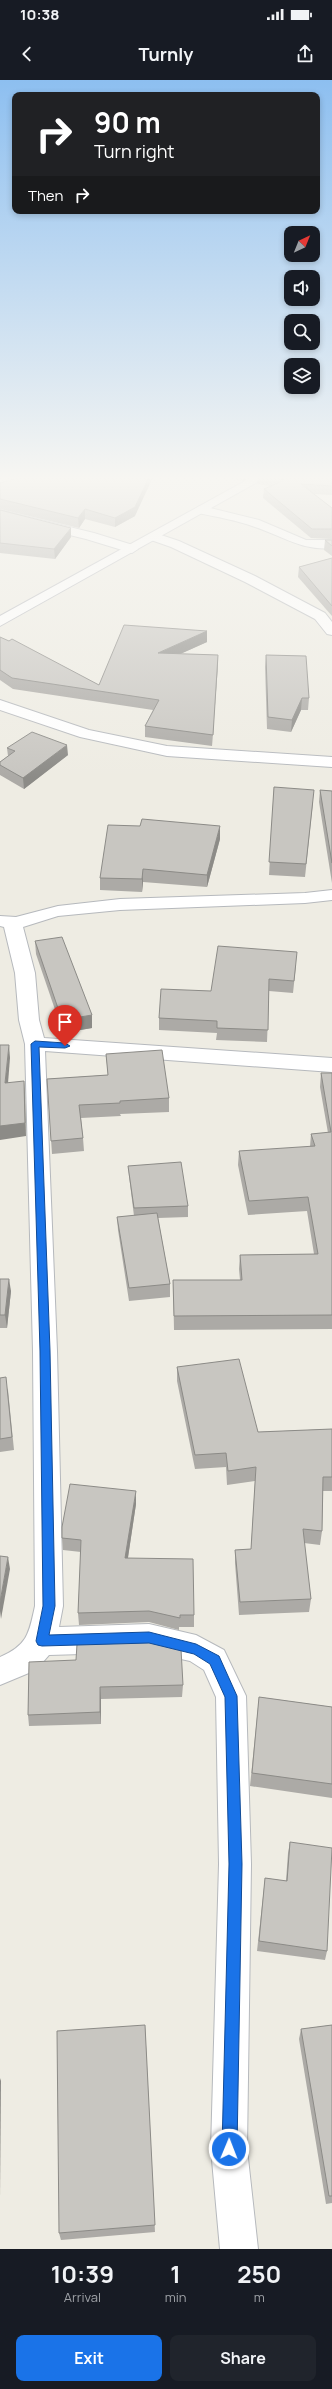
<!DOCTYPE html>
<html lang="en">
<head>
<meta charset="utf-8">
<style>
	:root { --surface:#171b24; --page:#20242c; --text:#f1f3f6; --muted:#9ea1a6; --accent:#1a73e8 }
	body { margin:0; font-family:Manrope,sans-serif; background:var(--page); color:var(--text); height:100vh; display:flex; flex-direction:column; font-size:15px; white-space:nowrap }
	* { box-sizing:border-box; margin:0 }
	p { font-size:13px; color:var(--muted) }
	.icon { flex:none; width:22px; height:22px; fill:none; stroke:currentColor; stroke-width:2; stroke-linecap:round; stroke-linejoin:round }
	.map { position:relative; height:2169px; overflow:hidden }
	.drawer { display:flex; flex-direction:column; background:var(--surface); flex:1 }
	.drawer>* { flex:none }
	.top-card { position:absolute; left:12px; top:12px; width:308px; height:122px; border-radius:8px; box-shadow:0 2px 6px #0003; background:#202124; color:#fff; overflow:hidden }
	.needle { width:26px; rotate:43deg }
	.buttons { position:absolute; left:284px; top:146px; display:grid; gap:8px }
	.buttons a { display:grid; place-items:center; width:36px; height:36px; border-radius:8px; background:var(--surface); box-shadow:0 2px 6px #0003; font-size:20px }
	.pin { position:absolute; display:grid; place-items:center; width:34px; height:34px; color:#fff; margin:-41px -17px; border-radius:50% 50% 50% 0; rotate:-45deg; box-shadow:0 0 4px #0007 }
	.pin .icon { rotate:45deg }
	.me { position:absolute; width:44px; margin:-22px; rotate:1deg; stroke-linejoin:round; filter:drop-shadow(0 0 3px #0008) }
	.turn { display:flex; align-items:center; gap:14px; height:84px; padding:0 16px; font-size:18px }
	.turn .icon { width:52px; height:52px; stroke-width:2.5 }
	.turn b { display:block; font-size:28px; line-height:34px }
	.then { display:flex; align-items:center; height:38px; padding:0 16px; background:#0003; gap:8px; font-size:15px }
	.eta { display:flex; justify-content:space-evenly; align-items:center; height:68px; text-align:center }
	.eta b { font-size:24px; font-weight:700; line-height:28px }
	.cta { display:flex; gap:8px; margin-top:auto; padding:8px 16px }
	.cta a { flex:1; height:46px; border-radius:8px; background:var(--accent); color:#fff; font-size:16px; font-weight:700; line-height:46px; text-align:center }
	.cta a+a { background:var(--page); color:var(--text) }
	.status { display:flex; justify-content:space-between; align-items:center; height:28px; padding:0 20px; background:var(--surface); direction:ltr }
	.status svg { height:11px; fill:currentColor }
	header { display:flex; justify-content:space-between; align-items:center; height:52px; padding:0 16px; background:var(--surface); font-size:18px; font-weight:700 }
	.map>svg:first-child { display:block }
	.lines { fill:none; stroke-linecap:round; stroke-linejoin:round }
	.minor-casing { stroke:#b6b9bd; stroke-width:2 }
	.secondary-casing { stroke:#b7b9bf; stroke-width:2 }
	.minor { fill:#fff; fill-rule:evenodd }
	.secondary { fill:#fff; fill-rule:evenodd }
	.wall { fill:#acaaa6 }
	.shaded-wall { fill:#8c8b87 }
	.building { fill:#c8c6c1; stroke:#8c8b87 }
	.route { fill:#1a73e8; stroke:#114b97 }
</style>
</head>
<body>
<div class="status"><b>10:38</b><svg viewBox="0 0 49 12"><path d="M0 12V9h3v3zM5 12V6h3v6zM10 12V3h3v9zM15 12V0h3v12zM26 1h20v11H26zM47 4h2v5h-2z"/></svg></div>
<header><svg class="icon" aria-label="back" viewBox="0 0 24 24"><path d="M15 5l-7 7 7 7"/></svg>Turnly<svg class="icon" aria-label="share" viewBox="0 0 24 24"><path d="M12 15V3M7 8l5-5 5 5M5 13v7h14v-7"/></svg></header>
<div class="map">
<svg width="332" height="2169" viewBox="0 0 332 2169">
	<rect width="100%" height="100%" fill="#eeece3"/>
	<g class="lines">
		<defs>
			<g id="minor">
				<path d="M202,426L259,440L306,460H332V468C302,471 282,456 255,447C236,440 217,437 198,433L196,430L198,427Z"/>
				<polygon points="0,430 94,453 136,466 138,469 132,473 86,459 0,438"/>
				<polygon points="155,453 179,461 255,496 325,533 332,542 332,555 327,554 315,539 245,502 171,467 151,460 149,457"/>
				<polygon points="0,620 89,650 167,666 332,677 332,687 167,676 80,657 0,630"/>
				<path d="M332,810V820L305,823L120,830L58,836L23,847L35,893L39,940L44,958L332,978V992L45,971L57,1271L63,1526L59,1547L149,1544L196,1555L224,1570L246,1616L251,1784L247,2069L258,2169H220L211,2069L219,1784L216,1617L204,1590L190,1581L149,1572L49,1575L36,1590L0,1605V1577C28,1565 29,1553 35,1526L33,1271L25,964L19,940L15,893L4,847L0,846V836L16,837L58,826L120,819L305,813Z"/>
			</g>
			<polygon id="secondary" points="256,395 270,395 0,546 0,536"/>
		</defs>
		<use href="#minor" class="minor-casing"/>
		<use href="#secondary" class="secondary-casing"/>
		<use href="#minor" class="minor"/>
		<use href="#secondary" class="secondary"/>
	</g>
	<g class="wall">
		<polygon points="215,395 254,395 243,401"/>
		<polygon points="258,395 332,395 332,415 314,414 332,428 332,459 311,458 263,418 264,409 270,406 257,404"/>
		<polygon points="0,403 135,436 115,447 85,439 79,448 0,429"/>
		<polygon points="0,430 71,457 55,479 0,473"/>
		<polygon points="325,460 332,460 332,476 324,470"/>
		<polygon points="332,478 332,536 298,497 299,487"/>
		<polygon points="207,551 207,562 180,574 218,575 212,666 145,657 145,646 153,630 13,609 0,600 0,557 99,605"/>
		<polygon points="266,575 309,618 308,630 301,630 291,652 267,649 265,587"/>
		<polygon points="7,668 68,675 24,709 0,695 0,682 8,676"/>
		<polygon points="274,707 313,722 305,797 269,795"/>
		<polygon points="320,710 332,711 332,803 319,722"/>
		<polygon points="220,759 207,807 143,802 142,812 100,810 100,798"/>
		<polygon points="35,861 92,935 92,948 63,953 36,874"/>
		<polygon points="296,885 293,913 269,911 267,962 216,960 217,953 159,950 159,938 211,911"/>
		<polygon points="106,974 169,1018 169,1032 120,1034 121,1036 81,1038 83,1058 84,1071 52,1074 47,999 108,995"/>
		<polygon points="321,993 332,993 332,1249 174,1250 173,1200 240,1200 239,1189 240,1175 314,1174 307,1131 248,1135 238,1085 239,1071 310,1067 311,1054 328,1053 320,1007"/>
		<polygon points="128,1086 188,1126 188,1137 158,1138 170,1204 170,1217 129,1221 118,1150 117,1137 134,1136 129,1096"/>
		<polygon points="0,1199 11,1211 7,1248 0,1248"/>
		<polygon points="177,1287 258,1352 332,1349 332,1411 323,1411 322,1451 320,1465 304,1463 311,1519 309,1532 239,1535 235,1483 235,1470 251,1469 255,1401 227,1405 226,1387 195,1389 177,1301"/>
		<polygon points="0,1298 8,1310 14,1370 0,1372"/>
		<polygon points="136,1424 128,1478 194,1535 194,1547 179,1547 179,1550 149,1542 79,1545 78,1533 81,1472 63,1470 62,1458"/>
		<polygon points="29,1582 183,1605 182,1617 101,1619 101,1644 29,1646 28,1635"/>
		<polygon points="259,1617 332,1627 332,1718 250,1706"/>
		<polygon points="290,1762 327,1871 325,1880 257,1871 265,1798 286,1801 288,1773"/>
		<polygon points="145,1945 155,2152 61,2160 59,2153"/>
		<polygon points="332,1945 332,2123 326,2124 299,1959 301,1949"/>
	</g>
	<g class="shaded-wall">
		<polygon points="150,395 154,395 135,436 115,447 115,438"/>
		<polygon points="243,395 254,395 243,401"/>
		<polygon points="85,429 85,439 79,448 78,438"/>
		<polygon points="71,448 71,457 55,479 54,469"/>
		<polygon points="207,551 207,562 158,584 158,573"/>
		<polygon points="218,575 218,585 212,666 213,655"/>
		<polygon points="302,618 301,630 291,652 292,640"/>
		<polygon points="67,665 68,675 24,709 23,698"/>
		<polygon points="220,746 220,759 207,807 207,795"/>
		<polygon points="143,789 143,802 142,812 142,799"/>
		<polygon points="92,935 92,948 63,953 62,940"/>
		<polygon points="9,965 10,978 7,1016 5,1003"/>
		<polygon points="24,1001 25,1014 26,1056 0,1060 0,1046"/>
		<polygon points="9,1199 11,1211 7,1248 5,1235"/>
		<polygon points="136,1411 136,1424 126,1490 125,1478"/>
		<polygon points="8,1477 10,1489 1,1539 0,1531 0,1522"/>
		<polygon points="100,1607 101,1619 101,1644 100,1632"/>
		<polygon points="0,1998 1,2001 0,2118"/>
	</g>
	<g class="building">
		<polygon points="28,395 150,395 135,427 115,438 85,429 78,438 0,419 0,403"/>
		<polygon points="258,395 332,395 332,406 301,404 332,428 332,449 312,449 264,409 285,400"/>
		<polygon points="0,430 71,448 54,469 0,463"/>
		<polygon points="325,460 332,460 332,466"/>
		<polygon points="332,478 332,526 299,487"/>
		<polygon points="124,545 207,551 158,573 218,575 213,655 145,646 159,620 12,598 0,590 0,557 9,561 12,559 99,605"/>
		<polygon points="266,575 306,576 309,618 302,618 292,640 268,637"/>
		<polygon points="32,652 67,665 23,698 0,685 0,682 15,671 7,668"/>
		<polygon points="274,707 314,710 306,784 269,782"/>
		<polygon points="320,710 332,711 332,783"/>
		<polygon points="142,739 220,746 207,795 143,789 142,799 100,798 108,745 140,746"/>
		<polygon points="62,857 92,935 62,940 35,861"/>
		<polygon points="218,866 297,872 294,901 269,899 268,950 217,948 217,941 159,938 161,909 211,911"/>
		<polygon points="0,965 9,965 5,1003 24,1001 25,1043 0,1046"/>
		<polygon points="162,970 169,1018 120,1021 120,1023 79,1025 83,1058 51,1061 47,999 108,995 106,974"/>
		<polygon points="321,993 332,993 332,1235 174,1236 173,1200 242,1200 240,1175 318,1174 308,1117 249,1121 239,1071 315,1066 311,1054 331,1052"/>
		<polygon points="181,1082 188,1126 134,1128 128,1086"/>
		<polygon points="157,1133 170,1204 129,1208 117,1137"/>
		<polygon points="0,1199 9,1199 5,1235 0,1235"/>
		<polygon points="239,1279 258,1352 332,1349 332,1397 323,1397 322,1451 303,1449 311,1519 240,1522 235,1470 251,1469 256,1387 228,1391 226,1373 195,1375 177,1287"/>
		<polygon points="6,1297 12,1357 0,1359 0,1298"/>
		<polygon points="70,1404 136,1411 125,1478 193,1479 194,1535 180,1535 180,1538 149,1531 78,1533 81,1460 62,1458 62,1447"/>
		<polygon points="0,1476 8,1477 0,1522"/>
		<polygon points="149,1562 181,1569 183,1605 100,1607 100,1632 28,1635 29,1582 76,1580 77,1564"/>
		<polygon points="259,1617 332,1627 332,1704 252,1693"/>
		<polygon points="290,1762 332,1768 327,1871 259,1861 265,1798 287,1801"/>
		<polygon points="145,1945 155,2145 59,2153 57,1951"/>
		<polygon points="332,1945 332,2116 329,2116 301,1949"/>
	</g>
	<linearGradient id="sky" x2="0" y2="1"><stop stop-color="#8dbff0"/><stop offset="0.57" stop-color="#f7f6f2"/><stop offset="1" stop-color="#f7f6f2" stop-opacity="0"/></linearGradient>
	<rect width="332" height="698" fill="url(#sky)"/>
	<polygon class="route" points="35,961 65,963 70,966 65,968 39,967 50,1271 55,1526 49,1555 149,1552 196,1564 219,1576 237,1616 242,1784 237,2069 235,2074 229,2076 224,2074 222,2069 229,1784 225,1617 210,1584 194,1574 149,1563 42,1566 38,1565 36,1561 43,1526 40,1271 31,964"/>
</svg>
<div class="buttons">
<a><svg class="needle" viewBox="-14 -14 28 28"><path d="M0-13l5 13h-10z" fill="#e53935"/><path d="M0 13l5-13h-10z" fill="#9ea1a6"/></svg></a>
<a><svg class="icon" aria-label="sound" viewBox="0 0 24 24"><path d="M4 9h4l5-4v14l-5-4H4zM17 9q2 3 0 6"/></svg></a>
<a><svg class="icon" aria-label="search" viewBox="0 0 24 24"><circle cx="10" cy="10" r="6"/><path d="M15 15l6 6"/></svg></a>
<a><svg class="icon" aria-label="layers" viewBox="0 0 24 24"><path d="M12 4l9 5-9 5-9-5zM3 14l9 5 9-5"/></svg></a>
</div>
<div class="pin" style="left:65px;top:966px;background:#d93025"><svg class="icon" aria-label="arrive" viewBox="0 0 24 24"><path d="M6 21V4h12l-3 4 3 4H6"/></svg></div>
<svg class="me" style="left:229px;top:2069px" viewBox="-20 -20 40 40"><circle r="17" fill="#1a73e8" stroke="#fff" stroke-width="3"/><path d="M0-11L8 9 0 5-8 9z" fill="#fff"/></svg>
<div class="top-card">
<div class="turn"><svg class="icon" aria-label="right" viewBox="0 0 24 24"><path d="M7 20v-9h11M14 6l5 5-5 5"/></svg><div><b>90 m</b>Turn right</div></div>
<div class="then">Then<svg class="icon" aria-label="right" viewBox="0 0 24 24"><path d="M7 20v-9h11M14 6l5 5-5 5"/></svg></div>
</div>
</div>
<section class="drawer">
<div class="eta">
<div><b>10:39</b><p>Arrival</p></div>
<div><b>1</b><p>min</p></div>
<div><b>250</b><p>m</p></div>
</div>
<div class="cta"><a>Exit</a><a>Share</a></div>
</section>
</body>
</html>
